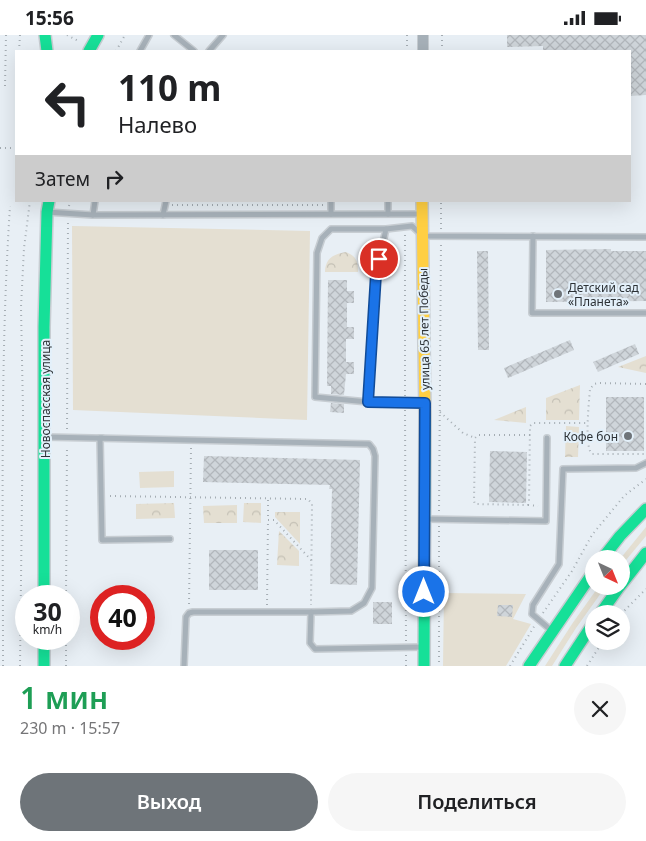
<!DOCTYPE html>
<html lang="ru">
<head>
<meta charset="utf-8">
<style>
	:root { --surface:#fff; --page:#f6f6f6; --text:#202124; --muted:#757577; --accent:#6e7479 }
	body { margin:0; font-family:"Noto Sans",sans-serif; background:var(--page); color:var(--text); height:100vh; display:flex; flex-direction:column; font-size:19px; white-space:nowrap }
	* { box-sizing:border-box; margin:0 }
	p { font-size:16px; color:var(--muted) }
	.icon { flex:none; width:28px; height:28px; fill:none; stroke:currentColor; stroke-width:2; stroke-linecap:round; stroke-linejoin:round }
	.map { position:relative; height:631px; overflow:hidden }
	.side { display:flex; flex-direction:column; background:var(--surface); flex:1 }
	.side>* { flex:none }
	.hud { position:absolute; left:15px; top:15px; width:616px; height:152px; border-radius:0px; box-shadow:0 5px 20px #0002; background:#fff; color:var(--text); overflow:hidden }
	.needle { width:32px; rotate:137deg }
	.buttons { position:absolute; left:585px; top:515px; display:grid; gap:10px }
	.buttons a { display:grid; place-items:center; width:45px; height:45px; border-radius:50%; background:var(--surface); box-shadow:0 5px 20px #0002; font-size:25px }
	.speed { position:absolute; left:15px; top:550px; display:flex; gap:10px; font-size:25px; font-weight:700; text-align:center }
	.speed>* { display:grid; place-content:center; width:65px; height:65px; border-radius:50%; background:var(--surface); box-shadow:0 5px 20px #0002; line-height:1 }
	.speed small { font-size:12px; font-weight:400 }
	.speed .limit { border:8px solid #d22; background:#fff; color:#111 }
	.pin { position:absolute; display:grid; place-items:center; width:42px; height:42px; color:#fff; margin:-21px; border:2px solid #fff; border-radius:50%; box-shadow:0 1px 5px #0007 }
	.me { position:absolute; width:55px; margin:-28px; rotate:0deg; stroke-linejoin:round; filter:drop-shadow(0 0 4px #0008) }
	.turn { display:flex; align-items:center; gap:18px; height:105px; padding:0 20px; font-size:22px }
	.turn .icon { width:65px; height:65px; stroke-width:2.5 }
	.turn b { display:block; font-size:35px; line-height:42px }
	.then { display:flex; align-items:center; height:48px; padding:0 20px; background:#0003; gap:10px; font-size:19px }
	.round { display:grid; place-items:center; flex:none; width:52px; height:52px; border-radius:26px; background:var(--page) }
	.summary { display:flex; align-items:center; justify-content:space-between; height:85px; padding:0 20px }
	h1 { font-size:30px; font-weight:600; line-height:38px; color:#1e9e55 }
	.primary-button { display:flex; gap:10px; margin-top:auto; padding:10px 20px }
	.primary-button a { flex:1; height:58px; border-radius:30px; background:var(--accent); color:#fff; font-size:20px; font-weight:600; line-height:58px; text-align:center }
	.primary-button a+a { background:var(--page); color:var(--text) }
	.status { display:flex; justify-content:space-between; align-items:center; height:35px; padding:0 25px; background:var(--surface); direction:ltr }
	.status svg { height:14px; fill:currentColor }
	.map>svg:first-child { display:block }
	.green { fill:#e4dfd2 }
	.park { fill:url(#park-crowns) }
	.building { fill:url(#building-cross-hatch) }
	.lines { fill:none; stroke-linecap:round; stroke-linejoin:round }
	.lane-casing { stroke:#c7cdd2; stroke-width:8 }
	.street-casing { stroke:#c7cdd2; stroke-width:12 }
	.fast-casing { stroke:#c7cdd2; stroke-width:14 }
	.slow-casing { stroke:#c7cdd2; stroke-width:14 }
	.path { stroke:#a5adb3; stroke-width:2; stroke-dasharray:1 4; stroke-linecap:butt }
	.lane { stroke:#a7b1b9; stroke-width:5 }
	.street { stroke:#a7b1b9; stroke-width:10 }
	.fast { stroke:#16e098; stroke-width:11 }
	.slow { stroke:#ffcf43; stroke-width:11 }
	.route-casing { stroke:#114b97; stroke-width:12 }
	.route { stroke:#1a73e8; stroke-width:9 }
	.poi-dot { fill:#6e7479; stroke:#e3f0fa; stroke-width:2 }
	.labels { text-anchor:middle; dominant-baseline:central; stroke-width:4; stroke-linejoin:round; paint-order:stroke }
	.poi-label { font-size:12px; fill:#2d3236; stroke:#e3f0fa; text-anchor:start }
	.street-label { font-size:12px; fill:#2d3236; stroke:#e3f0fa }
</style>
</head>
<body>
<div class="status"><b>15:56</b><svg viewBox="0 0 49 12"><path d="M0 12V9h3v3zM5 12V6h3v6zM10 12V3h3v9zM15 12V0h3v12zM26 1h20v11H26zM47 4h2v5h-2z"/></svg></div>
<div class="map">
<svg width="646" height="631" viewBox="0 0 646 631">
	<defs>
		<pattern id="park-crowns" width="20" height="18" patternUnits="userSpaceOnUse" patternTransform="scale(1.25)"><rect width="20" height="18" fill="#e4dfd2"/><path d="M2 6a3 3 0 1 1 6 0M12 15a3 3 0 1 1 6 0" fill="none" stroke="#c4c0b5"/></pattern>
		<pattern id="building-cross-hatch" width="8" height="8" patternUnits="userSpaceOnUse" patternTransform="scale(1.25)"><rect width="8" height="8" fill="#cfd5da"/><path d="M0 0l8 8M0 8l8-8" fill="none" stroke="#b2b7bc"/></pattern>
	</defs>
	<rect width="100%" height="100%" fill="#e8eff5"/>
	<g class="green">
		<polygon points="72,191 310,196 307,385 73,375"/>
		<polygon points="174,436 174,452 140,453 139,437"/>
		<polygon points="646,492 646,501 621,531 621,524 620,524"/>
		<polygon points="599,551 606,551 576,593 552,631 545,631 572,589"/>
		<polygon points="444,558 526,559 513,584 531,589 506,631 443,631"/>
	</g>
	<g class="park">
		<path d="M346,217C356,221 358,226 358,237H325C325,224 333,219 346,217Z"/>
		<polygon points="646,321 646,338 618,332"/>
		<polygon points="580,350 579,385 546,385 546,363"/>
		<polygon points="526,372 526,388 494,385"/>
		<polygon points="566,391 579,392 578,422 565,422"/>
		<polygon points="174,468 175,483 136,484 136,469"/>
		<polygon points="244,468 261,468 261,488 243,487"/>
		<polygon points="237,470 237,488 204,488 203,471"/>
		<polygon points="275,477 300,477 300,509 275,482"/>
		<polygon points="279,496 299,516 299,531 277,530"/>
	</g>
	<g class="building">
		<polygon points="507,0 646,0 646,60 630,61 630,16 543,16 543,11 507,12"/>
		<polygon points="611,214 611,216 646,216 646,266 546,267 546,215"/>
		<polygon points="477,216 488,216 489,315 478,315"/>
		<polygon points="328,245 347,245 347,256 354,256 354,268 347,268 347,292 354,292 354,304 346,304 346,327 354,327 354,339 346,339 344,360 331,359 331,351 327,351"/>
		<polygon points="570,305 574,315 508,343 504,333"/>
		<polygon points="635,309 639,319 598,337 593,327"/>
		<rect x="606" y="362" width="38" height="54"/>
		<polygon points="331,368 344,369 344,378 330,377"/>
		<polygon points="490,416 527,417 526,468 489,467"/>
		<polygon points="204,421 360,425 357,550 330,549 332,454 329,454 330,450 203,447"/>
		<rect x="209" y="515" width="49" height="40"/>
		<rect x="373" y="567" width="19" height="22"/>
		<polygon points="498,570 513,570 512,582 497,581"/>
	</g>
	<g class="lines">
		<defs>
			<g id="lane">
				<polyline points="174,0 194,16"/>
				<polyline points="140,16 149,0"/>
				<polyline points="209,16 223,0"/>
				<polyline points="47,177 93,180 421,179"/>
				<polyline points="331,179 331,166"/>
				<polyline points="388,179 388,166"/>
				<polyline points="93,180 95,166"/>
				<polyline points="163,180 166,166"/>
				<polyline points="533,201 532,278 646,278"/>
				<polyline points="368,367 315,362 317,218 322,203 331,194 386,194"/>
				<polyline points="424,368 368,367 376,239 386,194 412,191 423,201 646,202"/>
				<polyline points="45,402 369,409 373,414 375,421 372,553 364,568 351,576 311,577 310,608 315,614 424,612"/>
				<polyline points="102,403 100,403 102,505 170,504"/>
				<polyline points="425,484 546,486 547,403"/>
				<polyline points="552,596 532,579 533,570 559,529 563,434 636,433 646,428"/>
				<polyline points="184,631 186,582 189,578 193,577 311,577"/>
			</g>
			<polyline id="street" points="423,16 423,0"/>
			<g id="fast">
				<polyline points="45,0 47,16"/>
				<polyline points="89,16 98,0"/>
				<polyline points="602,524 620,501 646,474"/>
				<polyline points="621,550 646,518"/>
				<polyline points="44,561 44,292 47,177 49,166"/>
				<polyline points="600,579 620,551"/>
				<polyline points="44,604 44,631"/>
				<polyline points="424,631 425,380"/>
				<polyline points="529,631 594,536"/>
				<polyline points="565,631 594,587"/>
			</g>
			<polyline id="slow" points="422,166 425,380"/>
		</defs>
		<use href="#lane" class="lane-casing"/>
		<use href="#street" class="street-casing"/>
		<use href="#fast" class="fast-casing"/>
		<use href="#slow" class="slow-casing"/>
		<g class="path">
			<polyline points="67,0 80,7"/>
			<polyline points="19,16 20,0"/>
			<polyline points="116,16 125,0"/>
			<polyline points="407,16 407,0"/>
			<polyline points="442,16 442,0"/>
			<polyline points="5,51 6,0"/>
			<polyline points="0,113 16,113"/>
			<polyline points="172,170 323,170"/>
			<polyline points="69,171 70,166"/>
			<polyline points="441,194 441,166"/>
			<path d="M646,349L599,348L594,349L590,354C589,367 584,412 592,419H644L646,417"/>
			<polyline points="405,361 405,200"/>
			<polyline points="405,375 406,606"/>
			<polyline points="440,377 463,398 475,403"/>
			<polyline points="67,394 68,186"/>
			<polyline points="530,400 478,400 475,403 474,466 475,469 528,470 529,467 530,391 533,388 588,388"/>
			<polyline points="191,413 189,569 191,569"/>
			<polyline points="110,461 308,464 312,469 311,570"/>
			<polyline points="268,465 268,485 274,485 312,526"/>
			<polyline points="528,470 538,471"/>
			<polyline points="439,476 441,209"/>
			<polyline points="439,491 439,631"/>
			<polyline points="66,561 67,411"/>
			<polyline points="267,570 268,485"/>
			<polyline points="543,578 572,536 592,500 624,461 646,444"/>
			<polyline points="621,579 646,554"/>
			<polyline points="406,620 406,631"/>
			<path d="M3,631C3,478 0,324 10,171"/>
			<polyline points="20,631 23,377 21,272 24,213 30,166"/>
			<polyline points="66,631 66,604"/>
			<polyline points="510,631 535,590"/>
			<polyline points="587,631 603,606"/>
		</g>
		<use href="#lane" class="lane"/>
		<use href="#street" class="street"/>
		<use href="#fast" class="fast"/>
		<use href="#slow" class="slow"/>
	</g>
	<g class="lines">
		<defs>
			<polyline id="route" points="379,224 376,239 368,367 425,368 424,557"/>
		</defs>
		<use href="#route" class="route-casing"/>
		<use href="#route" class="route"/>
	</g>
	<g class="poi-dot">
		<circle cx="558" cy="259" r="5"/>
		<circle cx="628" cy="401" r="5"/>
	</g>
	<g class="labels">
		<g class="poi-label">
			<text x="568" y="252">Детский сад<tspan x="568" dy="14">«Планета»</tspan></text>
			<text x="618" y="401" text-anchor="end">Кофе бон</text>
		</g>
		<g class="street-label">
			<text transform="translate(424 294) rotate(-91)">улица 65 лет Победы</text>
			<text transform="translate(45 364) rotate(-90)">Новоспасская улица</text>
		</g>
	</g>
</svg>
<div class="buttons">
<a><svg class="needle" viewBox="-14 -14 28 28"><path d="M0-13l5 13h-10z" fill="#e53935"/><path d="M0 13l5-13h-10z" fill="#757577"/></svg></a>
<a><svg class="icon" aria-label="layers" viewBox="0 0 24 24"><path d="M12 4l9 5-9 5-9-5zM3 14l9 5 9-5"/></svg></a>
</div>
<div class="speed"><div>30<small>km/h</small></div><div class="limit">40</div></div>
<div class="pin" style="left:379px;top:224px;background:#d93025"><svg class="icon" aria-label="arrive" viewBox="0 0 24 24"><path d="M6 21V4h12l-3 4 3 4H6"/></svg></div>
<svg class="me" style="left:424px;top:557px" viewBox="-20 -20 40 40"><circle r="17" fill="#1a73e8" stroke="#fff" stroke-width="3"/><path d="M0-11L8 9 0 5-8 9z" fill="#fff"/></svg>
<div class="hud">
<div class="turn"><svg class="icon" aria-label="left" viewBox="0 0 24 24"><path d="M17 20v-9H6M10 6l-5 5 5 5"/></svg><div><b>110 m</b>Налево</div></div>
<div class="then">Затем<svg class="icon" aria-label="right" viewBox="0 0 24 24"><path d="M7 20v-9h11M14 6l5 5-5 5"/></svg></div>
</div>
</div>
<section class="side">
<div class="summary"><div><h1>1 мин</h1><p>230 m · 15:57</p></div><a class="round"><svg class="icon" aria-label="close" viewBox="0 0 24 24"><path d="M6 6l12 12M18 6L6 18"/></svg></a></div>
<div class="primary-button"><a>Выход</a><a>Поделиться</a></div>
</section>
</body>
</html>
